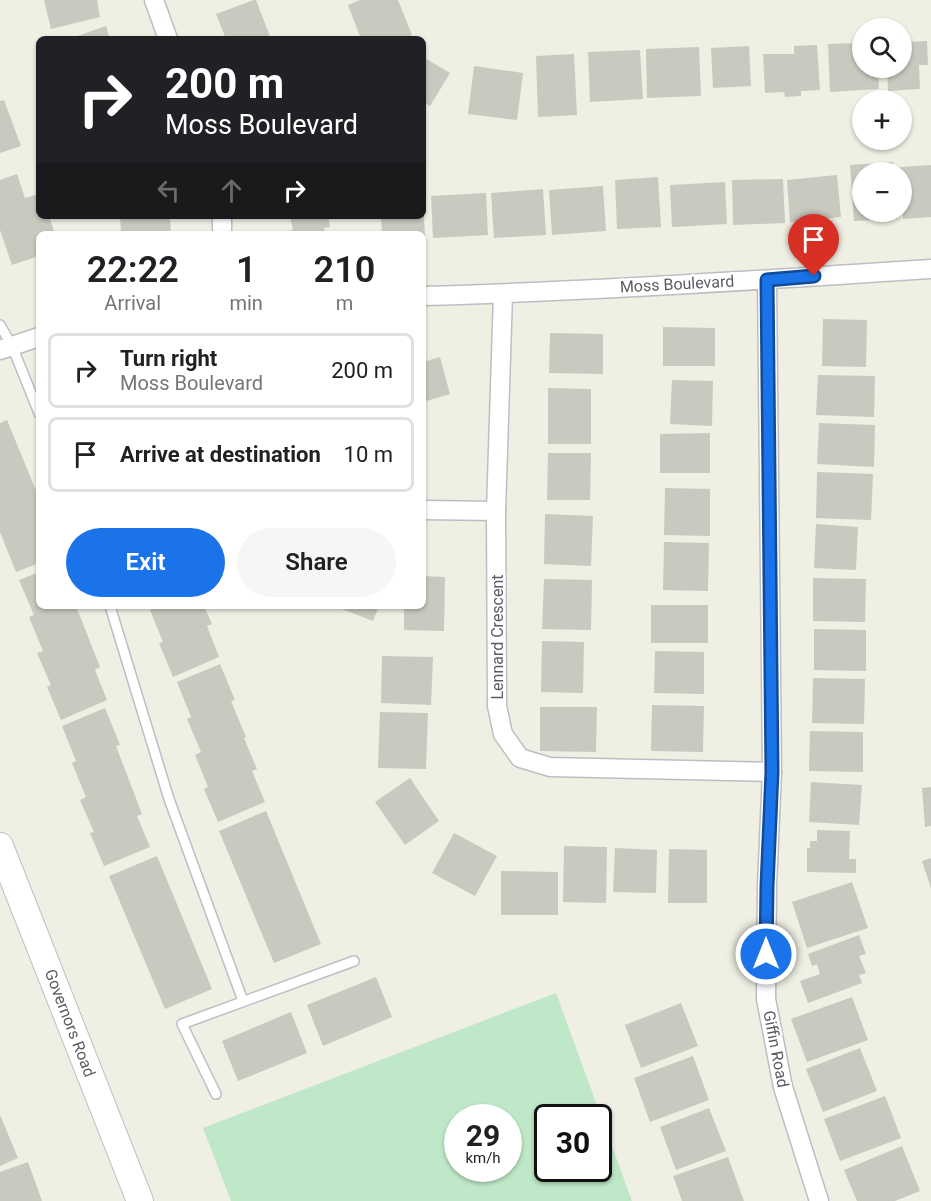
<!DOCTYPE html>
<html lang="en">
<head>
<meta charset="utf-8">
<style>
	:root { --surface:#fff; --page:#f6f6f6; --text:#202124; --muted:#757577; --line:#e0e0e0; --accent:#1a73e8 }
	body { margin:0; font-family:Roboto,sans-serif; background:var(--page); color:var(--text); height:100vh; display:flex; flex-direction:column; font-size:22px; white-space:nowrap }
	* { box-sizing:border-box; margin:0 }
	p { font-size:20px; color:var(--muted) }
	.icon { flex:none; width:33px; height:33px; fill:none; stroke:currentColor; stroke-width:2; stroke-linecap:round; stroke-linejoin:round }
	.map { position:relative; flex:1; overflow:hidden }
	.details { position:absolute; left:36px; top:231px; width:390px; height:378px; display:flex; flex-direction:column; background:var(--surface); border-radius:9px; box-shadow:0 2px 4px #0004 }
	.details>* { flex:none }
	.hud { position:absolute; left:36px; top:36px; width:390px; height:183px; border-radius:9px; box-shadow:0 2px 4px #0004; background:#202124; color:#fff; overflow:hidden }
	.tools { position:absolute; left:852px; top:18px; display:grid; gap:12px }
	.tools a { display:grid; place-items:center; width:60px; height:60px; border-radius:50%; background:var(--surface); box-shadow:0 2px 4px #0004; font-size:30px }
	.speed { position:absolute; left:444px; top:1104px; display:flex; gap:12px; font-size:30px; font-weight:700; text-align:center }
	.speed>* { display:grid; place-content:center; width:78px; height:78px; border-radius:50%; background:var(--surface); box-shadow:0 2px 4px #0004; line-height:1 }
	.speed small { font-size:15px; font-weight:400 }
	.speed .limit { border:3px solid #111; border-radius:9px; background:#fff; color:#111 }
	.pin { position:absolute; display:grid; place-items:center; width:51px; height:51px; color:#fff; margin:-62px -26px; border-radius:50% 50% 50% 0; rotate:-45deg; box-shadow:0 0 6px #0007 }
	.pin .icon { rotate:45deg }
	.me { position:absolute; width:66px; margin:-33px; rotate:0deg; stroke-linejoin:round; filter:drop-shadow(0 0 4px #0008) }
	.turn { display:flex; align-items:center; gap:21px; height:126px; padding:0 30px; font-size:27px }
	.turn .icon { width:78px; height:78px; stroke-width:2.5 }
	.turn b { display:block; font-size:42px; line-height:51px }
	.lanes { display:flex; align-items:center; height:57px; padding:0 30px; background:#0003; justify-content:center; gap:30px; direction:ltr }
	.lanes .off { opacity:.35 }
	.eta { display:flex; justify-content:space-evenly; align-items:center; height:102px; text-align:center }
	.eta b { font-size:36px; font-weight:600; line-height:42px }
	.action { display:flex; gap:12px; margin-top:auto; padding:12px 30px }
	.action a { flex:1; height:69px; border-radius:36px; background:var(--accent); color:#fff; font-size:24px; font-weight:600; line-height:69px; text-align:center }
	.action a+a { background:var(--page); color:var(--text) }
	ul { padding:0; list-style:none }
	li { display:flex; align-items:center; gap:18px; height:75px; margin:0 12px 9px; padding:0 18px; border:3px solid var(--line); border-radius:9px }
	li div { flex:1 }
	li b { display:block; font-size:22px }
	li em { font-style:normal }
	.map>svg:first-child { display:block }
	.green { fill:#bee8c7; fill-rule:evenodd }
	.building { fill:#cac9c0 }
	.lines { fill:none; stroke-linecap:round; stroke-linejoin:round }
	.service-casing { stroke:#bdbec5; stroke-width:12 }
	.minor-casing { stroke:#bdbec5; stroke-width:21 }
	.secondary-casing { stroke:#bdbfc7; stroke-width:28 }
	.service { stroke:#fff; stroke-width:9 }
	.minor { stroke:#fff; stroke-width:18 }
	.secondary { stroke:#fff; stroke-width:26 }
	.route-casing { stroke:#114b97; stroke-width:15 }
	.route { stroke:#1a73e8; stroke-width:10 }
	.labels { text-anchor:middle; dominant-baseline:central; stroke-width:5; stroke-linejoin:round; paint-order:stroke }
	.street-label { font-size:16px; fill:#5b5d65; stroke:#fff }
</style>
</head>
<body>
<div class="map">
<svg width="931" height="1201" viewBox="0 0 931 1201">
	<rect width="100%" height="100%" fill="#efefe3"/>
	<path class="green" d="M556,993L632,1201H231L203,1128ZM458,1118H508V1168H458ZM548,1118H598V1168H548Z"/>
	<g class="building">
		<polygon points="44,0 97,0 100,17 51,29"/>
		<polygon points="254,0 256,0 271,39 226,39 216,14"/>
		<polygon points="360,0 398,0 412,35 402,39 361,39 348,5"/>
		<polygon points="106,26 110,39 69,39"/>
		<polygon points="927,41 928,65 919,65 920,89 888,91 887,68 902,68 902,48 903,48 903,42"/>
		<polygon points="862,43 862,68 878,68 879,89 830,92 828,44"/>
		<polygon points="817,45 820,90 801,91 801,96 785,97 784,92 765,93 763,54 794,54 794,46"/>
		<polygon points="749,46 751,86 713,88 711,48"/>
		<polygon points="699,47 701,96 647,98 646,49"/>
		<polygon points="640,50 643,99 590,102 588,52"/>
		<polygon points="574,54 577,115 538,117 536,56"/>
		<polygon points="423,57 450,73 430,106 423,102"/>
		<polygon points="474,66 523,73 517,120 468,114"/>
		<polygon points="4,100 21,146 0,153 0,101"/>
		<polygon points="893,162 894,172 862,172 862,212 896,212 897,219 854,221 850,165"/>
		<polygon points="931,165 931,217 903,219 902,172 900,172 900,167"/>
		<polygon points="17,174 25,198 39,194 39,216 49,216 55,234 39,234 39,256 12,265 0,230 0,180"/>
		<polygon points="837,175 841,217 790,222 787,180"/>
		<polygon points="658,177 661,227 617,229 615,180"/>
		<polygon points="783,179 785,223 733,225 732,180"/>
		<polygon points="725,182 727,224 672,227 670,185"/>
		<polygon points="603,186 606,231 552,235 549,190"/>
		<polygon points="543,189 546,235 494,238 491,193"/>
		<polygon points="486,193 488,235 433,238 431,196"/>
		<polygon points="120,216 170,216 171,234 121,234"/>
		<polygon points="290,216 328,216 330,227 324,228 325,234 288,234 288,231 293,230"/>
		<polygon points="381,216 424,216 425,238 423,238 423,234 382,234"/>
		<polygon points="823,319 867,320 866,367 822,366"/>
		<polygon points="663,327 715,328 715,366 663,366"/>
		<polygon points="550,333 603,334 603,374 549,373"/>
		<polygon points="440,357 450,394 423,402 423,362"/>
		<polygon points="818,375 875,376 874,417 816,415"/>
		<polygon points="672,380 713,381 712,426 670,424"/>
		<polygon points="548,388 591,389 591,444 548,444"/>
		<polygon points="7,420 39,498 39,563 16,572 0,532 0,423"/>
		<polygon points="819,423 875,425 874,467 817,464"/>
		<polygon points="710,433 710,473 660,473 660,434"/>
		<polygon points="548,453 591,453 590,500 547,500"/>
		<polygon points="817,472 873,474 871,520 816,518"/>
		<polygon points="665,488 710,489 710,536 664,535"/>
		<polygon points="545,514 593,516 591,566 544,564"/>
		<polygon points="816,524 858,527 856,570 814,568"/>
		<polygon points="664,542 709,543 708,591 663,590"/>
		<polygon points="39,572 39,606 76,606 100,667 95,670 107,700 61,720 47,687 51,685 37,653 43,651 29,617 34,615 19,580"/>
		<polygon points="423,576 445,577 444,631 404,630 404,606 423,606"/>
		<polygon points="813,578 866,579 865,622 813,621"/>
		<polygon points="544,579 592,580 591,630 542,629"/>
		<rect x="651" y="605" width="57" height="38"/>
		<polygon points="155,606 204,606 212,624 207,626 219,657 173,677 159,643 163,642 150,610 155,607"/>
		<polygon points="334,606 379,606 373,621"/>
		<polygon points="814,629 866,630 866,671 814,670"/>
		<polygon points="542,641 584,642 583,693 541,692"/>
		<polygon points="655,651 704,652 704,694 654,693"/>
		<polygon points="382,656 433,657 431,705 381,703"/>
		<polygon points="220,664 235,700 231,701 246,737 244,738 257,769 252,771 265,802 218,822 204,789 208,787 195,755 201,752 187,719 191,717 177,682"/>
		<polygon points="813,678 865,679 864,724 812,723"/>
		<polygon points="652,705 704,706 703,752 651,751"/>
		<polygon points="540,707 597,707 596,752 540,751"/>
		<polygon points="105,708 120,745 116,746 142,814 137,816 150,847 104,866 90,833 94,832 80,800 86,797 72,763 76,761 62,726"/>
		<polygon points="380,712 428,713 426,769 378,768"/>
		<polygon points="810,731 863,732 863,772 809,771"/>
		<polygon points="410,778 439,821 405,845 375,802"/>
		<polygon points="811,782 862,785 859,825 809,822"/>
		<polygon points="931,787 931,826 925,827 922,788"/>
		<polygon points="266,811 321,944 274,963 219,831"/>
		<polygon points="817,830 850,831 849,859 856,859 856,873 807,872 807,848 810,848 810,841 817,841"/>
		<polygon points="454,833 497,856 475,896 432,873"/>
		<polygon points="564,846 607,847 606,903 563,902"/>
		<polygon points="615,848 657,850 656,893 613,892"/>
		<polygon points="669,849 707,850 707,903 668,903"/>
		<polygon points="157,856 212,989 165,1009 109,876"/>
		<polygon points="931,858 931,888 922,861"/>
		<polygon points="501,871 558,872 558,915 501,915"/>
		<polygon points="852,882 868,928 807,948 792,902"/>
		<polygon points="859,935 866,954 859,956 866,973 859,975 862,983 808,1003 800,981 820,974 817,964 812,966 808,954"/>
		<polygon points="376,977 392,1017 323,1046 307,1005"/>
		<polygon points="852,997 868,1040 807,1062 791,1019"/>
		<polygon points="681,1003 698,1046 641,1068 625,1025"/>
		<polygon points="291,1012 307,1053 238,1081 222,1041"/>
		<polygon points="860,1048 877,1091 823,1112 806,1069"/>
		<polygon points="693,1056 709,1100 650,1122 634,1078"/>
		<polygon points="885,1096 901,1138 840,1161 824,1119"/>
		<polygon points="709,1108 726,1151 676,1170 660,1127"/>
		<polygon points="0,1115 18,1158 0,1166"/>
		<polygon points="902,1146 920,1191 895,1201 857,1201 844,1170"/>
		<polygon points="728,1157 744,1201 682,1201 673,1176"/>
		<polygon points="28,1162 42,1201 0,1201 0,1172"/>
	</g>
	<g class="lines">
		<defs>
			<g id="service">
				<polyline points="0,325 12,346 39,413"/>
				<polyline points="110,606 169,799 243,1001"/>
				<polyline points="216,1094 182,1024 354,961"/>
			</g>
			<g id="minor">
				<polyline points="154,0 168,39"/>
				<polyline points="222,234 222,216"/>
				<polyline points="767,280 772,772 767,886 766,999 783,1087 819,1201"/>
				<polyline points="503,294 496,511 497,706 503,734 520,758 550,767 772,772"/>
				<path d="M423,296C592,291 762,280 931,269"/>
				<polyline points="0,350 39,337"/>
				<polyline points="423,510 496,511"/>
			</g>
			<polyline id="secondary" points="0,846 140,1201"/>
		</defs>
		<use href="#service" class="service-casing"/>
		<use href="#minor" class="minor-casing"/>
		<use href="#secondary" class="secondary-casing"/>
		<use href="#service" class="service"/>
		<use href="#minor" class="minor"/>
		<use href="#secondary" class="secondary"/>
	</g>
	<g class="lines">
		<defs>
			<polyline id="route" points="766,954 767,886 772,772 767,280 814,276"/>
		</defs>
		<use href="#route" class="route-casing"/>
		<use href="#route" class="route"/>
	</g>
	<g class="labels">
		<g class="street-label">
			<text transform="translate(677 284) rotate(-3)">Moss Boulevard</text>
			<text transform="translate(497 637) rotate(-90)">Lennard Crescent</text>
			<text transform="translate(70 1023) rotate(69)">Governors Road</text>
			<text transform="translate(776 1049) rotate(79)">Giffin Road</text>
		</g>
	</g>
</svg>
<div class="tools">
<a><svg class="icon" aria-label="search" viewBox="0 0 24 24"><circle cx="10" cy="10" r="6"/><path d="M15 15l6 6"/></svg></a>
<a>+</a>
<a>−</a>
</div>
<div class="speed"><div>29<small>km/h</small></div><div class="limit">30</div></div>
<div class="pin" style="left:814px;top:276px;background:#d93025"><svg class="icon" aria-label="arrive" viewBox="0 0 24 24"><path d="M6 21V4h12l-3 4 3 4H6"/></svg></div>
<svg class="me" style="left:766px;top:954px" viewBox="-20 -20 40 40"><circle r="17" fill="#1a73e8" stroke="#fff" stroke-width="3"/><path d="M0-11L8 9 0 5-8 9z" fill="#fff"/></svg>
<div class="hud">
<div class="turn"><svg class="icon" aria-label="right" viewBox="0 0 24 24"><path d="M7 20v-9h11M14 6l5 5-5 5"/></svg><div><b>200 m</b>Moss Boulevard</div></div>
<div class="lanes"><svg class="icon off" aria-label="left" viewBox="0 0 24 24"><path d="M17 20v-9H6M10 6l-5 5 5 5"/></svg><svg class="icon off" aria-label="ahead" viewBox="0 0 24 24"><path d="M12 20V5M6 11l6-6 6 6"/></svg><svg class="icon" aria-label="right" viewBox="0 0 24 24"><path d="M7 20v-9h11M14 6l5 5-5 5"/></svg></div>
</div>
<section class="details">
<div class="eta">
<div><b>22:22</b><p>Arrival</p></div>
<div><b>1</b><p>min</p></div>
<div><b>210</b><p>m</p></div>
</div>
<ul>
<li><svg class="icon" aria-label="right" viewBox="0 0 24 24"><path d="M7 20v-9h11M14 6l5 5-5 5"/></svg><div><b>Turn right</b><p>Moss Boulevard</p></div><em>200 m</em></li>
<li><svg class="icon" aria-label="arrive" viewBox="0 0 24 24"><path d="M6 21V4h12l-3 4 3 4H6"/></svg><div><b>Arrive at destination</b></div><em>10 m</em></li>
</ul>
<div class="action"><a>Exit</a><a>Share</a></div>
</section>
</div>
</body>
</html>
